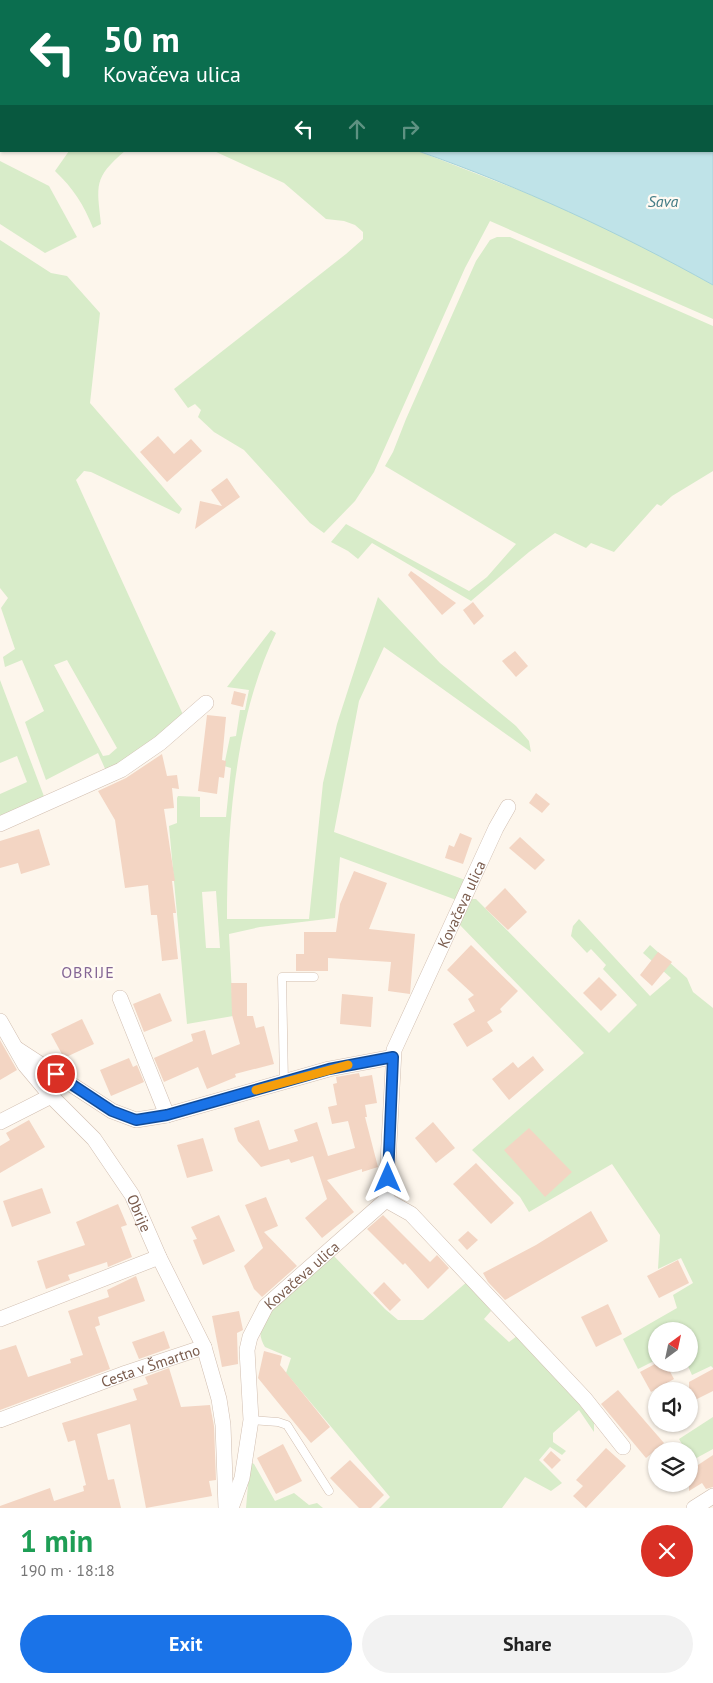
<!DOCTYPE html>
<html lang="en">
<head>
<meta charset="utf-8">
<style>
	:root { --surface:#fff; --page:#f2f2f2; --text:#222; --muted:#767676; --accent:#1a73e8 }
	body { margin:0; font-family:"PT Sans",sans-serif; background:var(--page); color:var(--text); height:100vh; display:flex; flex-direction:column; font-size:19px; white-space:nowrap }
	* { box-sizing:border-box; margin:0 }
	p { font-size:16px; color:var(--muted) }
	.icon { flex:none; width:28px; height:28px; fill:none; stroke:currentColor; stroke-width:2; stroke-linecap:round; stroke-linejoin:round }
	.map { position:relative; height:1508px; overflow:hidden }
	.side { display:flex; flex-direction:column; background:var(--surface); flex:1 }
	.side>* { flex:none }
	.hud { position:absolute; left:0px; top:0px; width:714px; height:152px; box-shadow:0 1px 4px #0004; background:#0b6e4f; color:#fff; overflow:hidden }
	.needle { width:32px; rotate:33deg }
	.fabs { position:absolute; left:648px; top:1322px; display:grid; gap:10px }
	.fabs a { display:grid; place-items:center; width:50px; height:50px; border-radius:50%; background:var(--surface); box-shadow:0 1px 4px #0004; font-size:25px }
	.pin { position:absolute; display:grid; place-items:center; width:42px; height:42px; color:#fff; margin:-21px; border:2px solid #fff; border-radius:50%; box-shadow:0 1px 5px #0007 }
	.me { position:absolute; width:55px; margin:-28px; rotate:0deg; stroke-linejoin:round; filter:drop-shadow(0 0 4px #0008) }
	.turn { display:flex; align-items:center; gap:18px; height:105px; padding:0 20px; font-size:22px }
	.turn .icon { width:65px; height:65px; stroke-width:2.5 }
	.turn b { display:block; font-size:35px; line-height:42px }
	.lanes { display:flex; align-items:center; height:48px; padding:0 20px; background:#0003; justify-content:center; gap:25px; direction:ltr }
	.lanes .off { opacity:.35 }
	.round { display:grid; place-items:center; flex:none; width:52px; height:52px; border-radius:26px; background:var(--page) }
	.head { display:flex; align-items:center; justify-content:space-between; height:85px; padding:0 20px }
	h1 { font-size:30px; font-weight:700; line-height:38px; color:#1e9e55 }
	.action { display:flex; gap:10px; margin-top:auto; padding:10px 20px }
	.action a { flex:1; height:58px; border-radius:30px; background:var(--accent); color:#fff; font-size:20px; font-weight:700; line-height:58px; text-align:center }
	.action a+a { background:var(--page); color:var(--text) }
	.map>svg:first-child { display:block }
	.green { fill:#d8ecc9; fill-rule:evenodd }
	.water { fill:#bfe3e8; stroke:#a5d3da }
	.building { fill:#f3d5c3 }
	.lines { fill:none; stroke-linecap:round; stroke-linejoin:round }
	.lane-casing { stroke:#d1beb0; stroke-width:9 }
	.street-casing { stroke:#d1beb0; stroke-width:16 }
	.lane { stroke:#fff; stroke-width:8 }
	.street { stroke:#fff; stroke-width:15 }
	.route-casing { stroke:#114b97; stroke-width:12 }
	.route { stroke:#1a73e8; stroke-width:9 }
	.slow { stroke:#f59e0b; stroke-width:9 }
	.labels { text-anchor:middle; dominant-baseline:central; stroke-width:4.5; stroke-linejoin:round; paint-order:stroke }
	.street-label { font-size:15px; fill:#7a5c4d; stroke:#fffaf3 }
	.water-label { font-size:16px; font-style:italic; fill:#437c86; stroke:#fffaf3 }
	.neighbourhood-label { font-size:16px; letter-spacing:1px; fill:#846695; stroke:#fffaf3 }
</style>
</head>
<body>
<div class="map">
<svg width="713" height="1508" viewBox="0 0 713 1508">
	<rect width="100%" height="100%" fill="#fdf6ec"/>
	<g class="green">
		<path d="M69,151H125C93,178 97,185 101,224L93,228C84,205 73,188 55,171Z"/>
		<polygon points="214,151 418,151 560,206 649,249 713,285 713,319 490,221 465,268 374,472 355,501 324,533 310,523 244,450 214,432 198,417 201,410 195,404 188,408 174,389 346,254 363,239 363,232 355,225 344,221 326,219 284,183"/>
		<polygon points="0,161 49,186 77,237 45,253 0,224"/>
		<polygon points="497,237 510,237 713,326 713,471 672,496 661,506 657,504 614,552 591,543 586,548 555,533 529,552 471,601 372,543 358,559 348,551 331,542 346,524 469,591 487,577 516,544 385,466 393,452 406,419 476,261 490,240"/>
		<path d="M0,240L51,273L67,276L100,313L90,403L182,509L179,514L91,472L84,471L76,480L185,719L107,773L98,753L46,780L25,722L44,711L22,660L5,667L3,657L15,649L1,608L8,598L0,588ZM67,660L117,748L109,755L103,756L54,665Z"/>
		<path d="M378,597L440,663L516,726L529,741L531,752L384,647L359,701L334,832L468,881L459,901L340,857L335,918L260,927L229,934L233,1016L187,1024L169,826L177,823V798L178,796L200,797V817H226L231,768L224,766L230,737L236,736L240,710H245L249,690L227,687L271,630L276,633C235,716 227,828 227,919H309L323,783L337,724ZM216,891L220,948H206L202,892Z"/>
		<polygon points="0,680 45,799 0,818 0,794 27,782 17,756 0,763"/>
		<polygon points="472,899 476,899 609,1033 637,1005 603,969 606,965 591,949 587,953 571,936 573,926 579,919 650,996 671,978 643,953 650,945 687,978 693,992 713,1008 713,1368 711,1366 692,1375 687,1364 689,1364 689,1331 656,1331 656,1360 638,1369 623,1339 677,1308 673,1295 693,1283 681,1258 658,1269 660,1235 612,1164 529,1212 520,1197 472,1150 584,1053 459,924"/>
		<path d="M331,1253L385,1309L398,1320H423L468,1281L491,1311L484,1319L509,1342L517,1336L590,1415L594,1423V1432L579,1410L553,1433V1442L566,1451L562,1455L550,1447L539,1460L562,1483L551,1491L525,1477L502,1508H379L390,1497L286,1373L291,1358L265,1347C262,1342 259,1335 261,1328C265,1310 316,1269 331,1253Z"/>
		<polygon points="713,1417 713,1449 691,1461 689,1451 686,1451 679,1439"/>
		<polygon points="250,1462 254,1464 275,1501 294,1493 309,1505 317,1503 323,1508 246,1508"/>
	</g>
	<g class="water">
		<polygon points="158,0 698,0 702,1 159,1"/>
		<path d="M713,6V285C618,232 521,187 418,151H712Z"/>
	</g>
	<g class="building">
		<polygon points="158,436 174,454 191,439 202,451 167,482 140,452"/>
		<polygon points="227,478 240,497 195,529 200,501 222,506 211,490"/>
		<polygon points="411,571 456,603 442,615 408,575"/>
		<polygon points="473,602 484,616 474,625 463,610"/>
		<polygon points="515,651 528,666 516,677 502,661"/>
		<polygon points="234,691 246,694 243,707 231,704"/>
		<polygon points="207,715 226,717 222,760 226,761 224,778 219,777 217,794 198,791"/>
		<polygon points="162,754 167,776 177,775 179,789 172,788 174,808 164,809 175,881 172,881 176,913 173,913 178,959 162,961 157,915 151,915 148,885 125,888 115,820 98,791 126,778"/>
		<polygon points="536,793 550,804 542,813 529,803"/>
		<polygon points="39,829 50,865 21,874 18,863 0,868 0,841"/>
		<polygon points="460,833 472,838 463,864 445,858 449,845 454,847"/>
		<polygon points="520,837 545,860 535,870 509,848"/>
		<polygon points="354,871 387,883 369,929 415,934 410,994 388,991 391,962 328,958 328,971 296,971 296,954 304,954 304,932 336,932 340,904"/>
		<polygon points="505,888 527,912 508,930 485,908"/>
		<polygon points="471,945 518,991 500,1009 502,1012 487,1022 493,1031 467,1047 453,1024 475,1011 468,999 474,995 447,970"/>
		<polygon points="658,952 672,962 652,986 640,975"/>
		<polygon points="599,977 617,995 601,1011 583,993"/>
		<polygon points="231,983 247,983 247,1016 253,1016 256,1028 264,1026 274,1064 235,1074 236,1077 207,1089 198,1067 164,1082 154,1058 193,1041 191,1034 205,1030 212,1055 240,1044 232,1015"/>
		<polygon points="160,993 172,1021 144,1032 133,1004"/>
		<polygon points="342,994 373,997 371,1027 340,1024"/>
		<polygon points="82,1019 94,1044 64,1058 51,1034"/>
		<polygon points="0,1040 17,1070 0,1080"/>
		<polygon points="533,1056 544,1070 509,1100 492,1079 513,1062 518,1068"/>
		<polygon points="129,1058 133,1067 137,1065 144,1082 111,1096 100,1070"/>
		<polygon points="359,1073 360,1077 372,1075 377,1103 365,1105 367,1117 365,1117 378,1167 362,1172 362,1169 327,1180 354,1212 322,1238 305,1218 327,1199 313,1156 291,1163 289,1159 261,1167 238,1141 234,1128 259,1120 269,1150 298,1141 294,1130 317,1122 328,1156 355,1148 348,1121 332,1124 328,1107 337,1105 333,1084 337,1083 336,1077"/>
		<polygon points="29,1120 45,1147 0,1173 0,1146 10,1140 6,1133"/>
		<polygon points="433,1122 455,1148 436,1163 415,1138"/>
		<polygon points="529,1128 572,1172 545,1197 504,1150"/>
		<polygon points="203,1138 213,1171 187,1178 177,1145"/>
		<polygon points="476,1163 514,1203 491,1224 453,1184"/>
		<polygon points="42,1188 51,1213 12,1227 3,1201"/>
		<polygon points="266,1197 278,1226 264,1232 297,1266 262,1297 254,1289 244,1266 263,1248 245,1205"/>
		<polygon points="118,1204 127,1225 121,1227 132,1257 108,1267 107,1262 68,1275 70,1280 46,1289 37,1261 85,1245 76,1222"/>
		<polygon points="591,1211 608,1241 505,1300 488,1282 483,1273 536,1245"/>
		<polygon points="219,1215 235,1251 203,1265 193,1240 197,1239 191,1227"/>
		<polygon points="383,1215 430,1262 437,1255 449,1268 428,1289 405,1263 403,1265 367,1229"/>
		<polygon points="468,1231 478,1240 467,1250 458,1240"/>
		<polygon points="678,1260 689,1283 659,1298 647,1276"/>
		<polygon points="136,1276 145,1301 98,1317 100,1325 95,1327 110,1369 0,1410 0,1350 16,1345 28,1377 71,1363 70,1359 83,1355 68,1311 109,1297 107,1290"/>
		<polygon points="384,1282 401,1300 390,1311 373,1293"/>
		<polygon points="608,1304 622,1334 596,1347 581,1317"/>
		<polygon points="239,1311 243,1330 237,1333 238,1364 222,1367 212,1316"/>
		<polygon points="164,1331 170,1348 139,1359 132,1342"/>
		<polygon points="264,1351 282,1356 280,1365 330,1427 311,1443 258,1378"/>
		<polygon points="655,1364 666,1364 674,1379 651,1392 640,1372"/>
		<polygon points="169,1368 181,1407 210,1405 214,1426 216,1480 209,1481 212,1496 146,1508 130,1424 97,1434 108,1480 114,1479 121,1508 0,1508 0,1506 50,1488 54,1501 84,1491 83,1486 86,1485 75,1440 68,1442 62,1423 137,1400 133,1389 148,1384 145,1377"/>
		<polygon points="713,1369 713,1391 689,1403 689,1382"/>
		<polygon points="618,1390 664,1443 646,1458 601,1404"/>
		<polygon points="283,1444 302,1481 276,1494 257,1458"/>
		<polygon points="606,1448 626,1466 586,1508 573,1496 583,1486 576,1480"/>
		<polygon points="551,1451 561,1460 552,1469 543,1460"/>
		<polygon points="713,1455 713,1487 706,1489 702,1483 689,1491 689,1471"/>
		<polygon points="350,1460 384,1495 371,1508 359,1508 330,1478"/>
	</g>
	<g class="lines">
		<defs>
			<g id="lane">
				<polyline points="284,1083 282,977 314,977"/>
				<polyline points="251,1420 278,1422 287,1425 329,1491"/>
			</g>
			<g id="street">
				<polyline points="0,824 121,770 160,743 206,703"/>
				<polyline points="120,998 167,1115"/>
				<path id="s1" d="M0,1021L25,1065L51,1096L94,1139L132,1195L159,1257L204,1347L219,1399L223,1425L226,1508"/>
				<polyline points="17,1049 112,1111 136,1120 167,1115 329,1069 393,1057"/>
				<polyline points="0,1122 51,1096"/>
				<polyline points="386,1200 411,1214 585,1399 623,1447"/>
				<polyline points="0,1319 159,1257"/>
				<path id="s2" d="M0,1420L126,1373L204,1347"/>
				<path id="s3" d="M231,1508L242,1478L251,1420L247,1350L250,1337L266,1306L386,1200L394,1050L496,828L508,807"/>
				<polyline points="694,1508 713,1496"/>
			</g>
		</defs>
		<use href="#lane" class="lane-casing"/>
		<use href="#street" class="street-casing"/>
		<use href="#lane" class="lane"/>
		<use href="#street" class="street"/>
	</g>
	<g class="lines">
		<defs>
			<polyline id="route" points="56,1074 112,1111 136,1120 167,1115 329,1069 393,1057 388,1178"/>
		</defs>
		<use href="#route" class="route-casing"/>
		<use href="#route" class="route"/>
		<polyline class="slow" points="256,1090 348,1065"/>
	</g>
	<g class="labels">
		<g class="street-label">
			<text stroke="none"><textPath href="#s3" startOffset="680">Kovačeva ulica</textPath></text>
			<text stroke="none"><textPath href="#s1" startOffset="239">Obrije</textPath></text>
			<text stroke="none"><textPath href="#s3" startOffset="256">Kovačeva ulica</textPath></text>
			<text stroke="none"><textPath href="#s2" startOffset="160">Cesta v Šmartno</textPath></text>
		</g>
		<g class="water-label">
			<text x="663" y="201">Sava</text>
		</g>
		<g class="neighbourhood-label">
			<text x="88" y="972">OBRIJE</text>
		</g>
	</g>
</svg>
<div class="fabs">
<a><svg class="needle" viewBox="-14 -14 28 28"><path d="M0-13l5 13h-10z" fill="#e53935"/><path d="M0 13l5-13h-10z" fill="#767676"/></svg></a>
<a><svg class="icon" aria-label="sound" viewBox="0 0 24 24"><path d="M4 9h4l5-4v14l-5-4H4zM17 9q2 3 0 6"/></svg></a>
<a><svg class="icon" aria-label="layers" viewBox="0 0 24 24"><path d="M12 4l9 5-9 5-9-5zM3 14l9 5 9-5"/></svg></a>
</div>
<div class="pin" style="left:56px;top:1074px;background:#d93025"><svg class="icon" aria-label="arrive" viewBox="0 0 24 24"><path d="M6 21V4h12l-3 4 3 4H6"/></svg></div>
<svg class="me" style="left:388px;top:1178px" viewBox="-20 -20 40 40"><path d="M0-17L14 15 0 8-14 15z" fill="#1a73e8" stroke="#fff" stroke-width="4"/></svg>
<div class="hud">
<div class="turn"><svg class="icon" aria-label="left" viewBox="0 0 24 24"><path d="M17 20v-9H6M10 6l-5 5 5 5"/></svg><div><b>50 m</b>Kovačeva ulica</div></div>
<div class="lanes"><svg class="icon" aria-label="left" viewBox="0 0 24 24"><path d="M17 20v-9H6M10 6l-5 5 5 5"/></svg><svg class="icon off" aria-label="ahead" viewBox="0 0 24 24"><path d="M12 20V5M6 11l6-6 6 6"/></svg><svg class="icon off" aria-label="right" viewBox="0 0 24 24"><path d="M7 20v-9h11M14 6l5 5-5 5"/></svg></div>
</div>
</div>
<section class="side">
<div class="head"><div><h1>1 min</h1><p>190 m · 18:18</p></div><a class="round" style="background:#d93025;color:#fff"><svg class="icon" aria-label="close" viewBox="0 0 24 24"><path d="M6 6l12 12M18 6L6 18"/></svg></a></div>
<div class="action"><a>Exit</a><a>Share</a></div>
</section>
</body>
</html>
